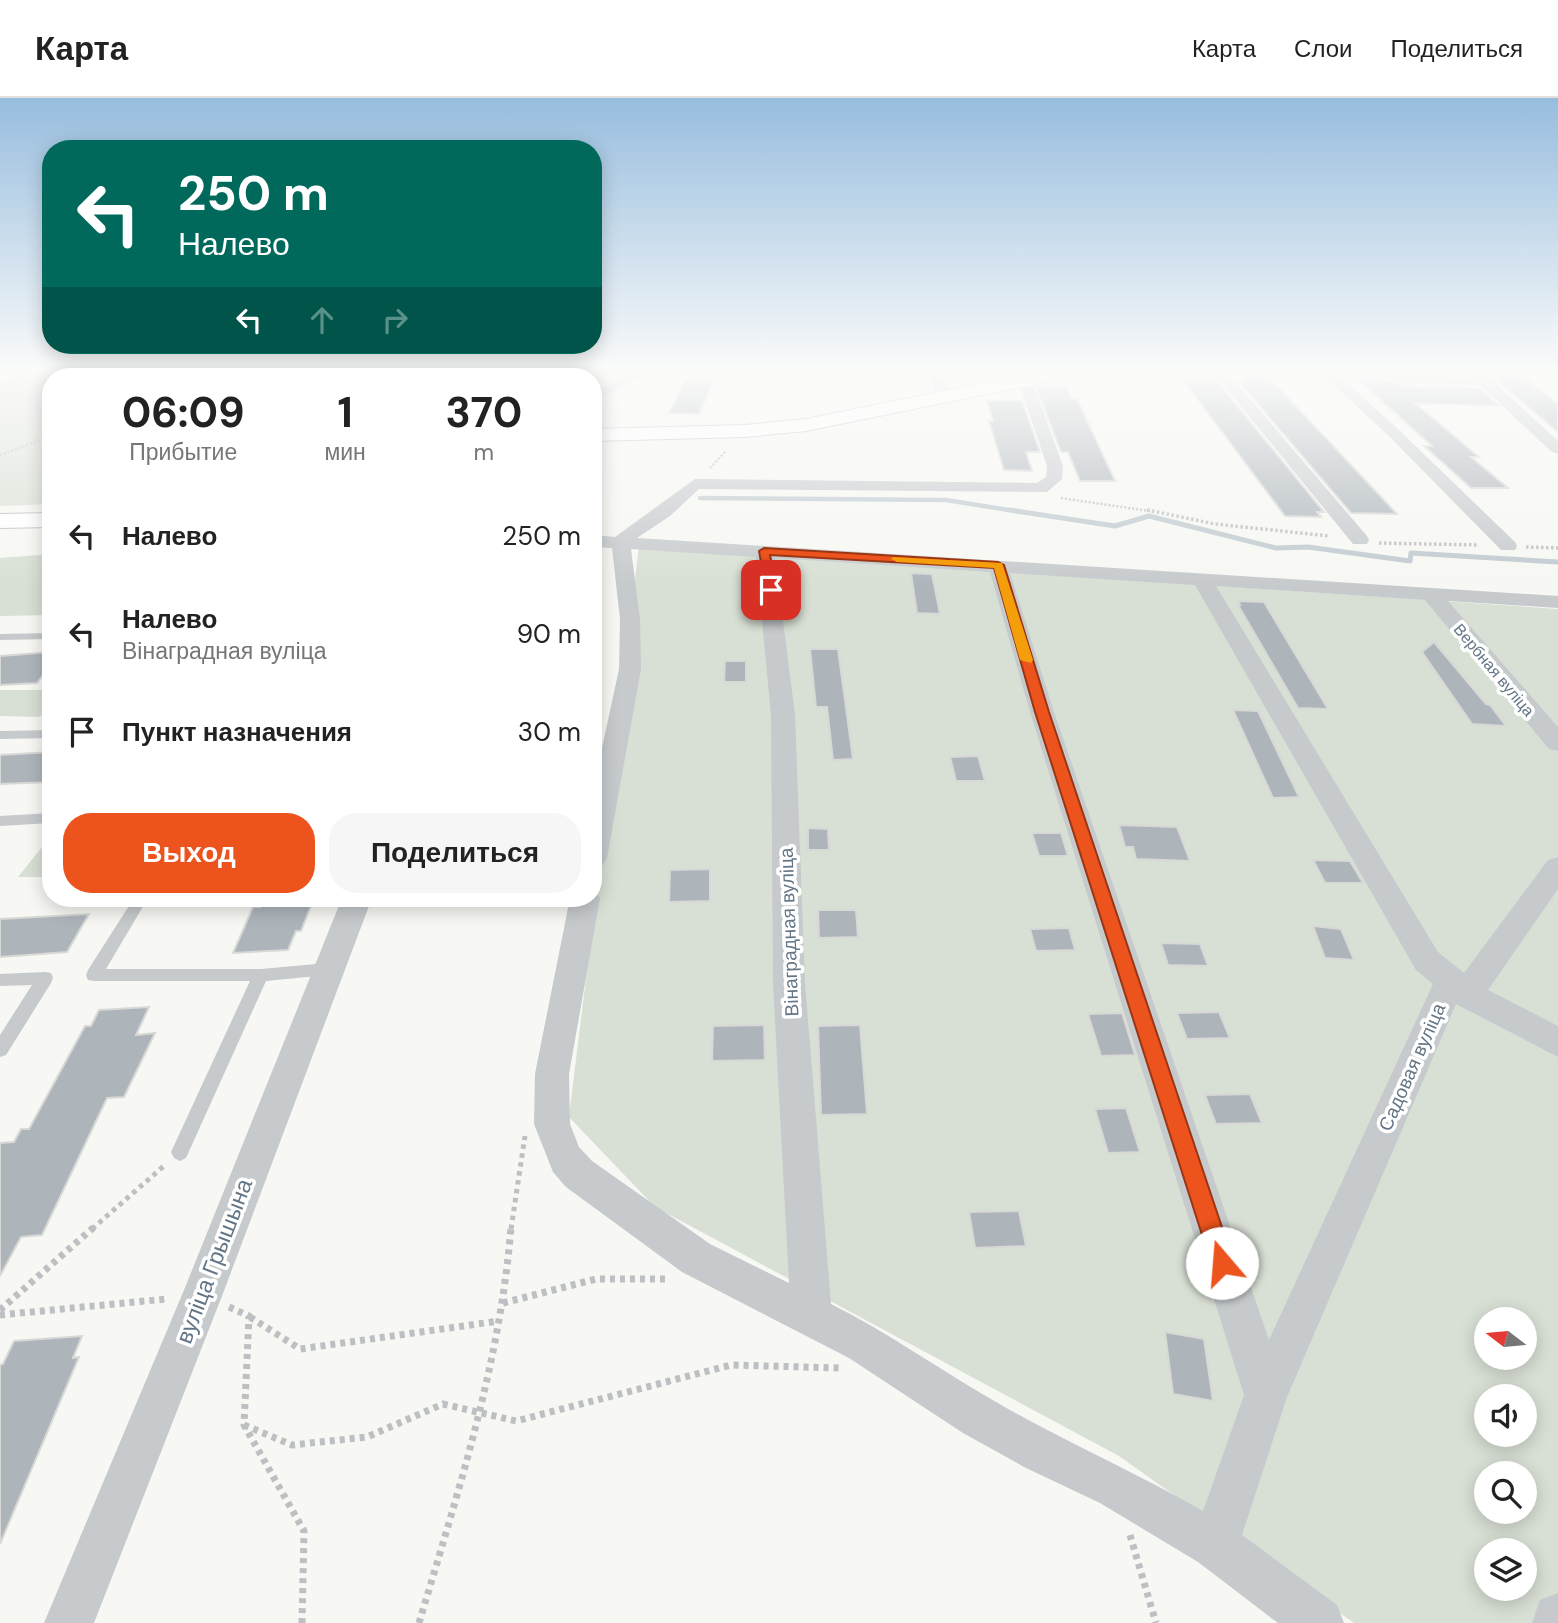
<!DOCTYPE html>
<html lang="ru">
<head>
<meta charset="utf-8">
<style>
	:root { --surface:#fff; --page:#f6f6f6; --text:#222; --muted:#767676; --line:#e0e0e0; --accent:#ed531d }
	body { margin:0; font-family:"DM Sans",sans-serif; background:var(--page); color:var(--text); height:100vh; display:flex; flex-direction:column; font-size:26px; white-space:nowrap }
	* { box-sizing:border-box; margin:0 }
	p { font-size:23px; color:var(--muted) }
	.icon { flex:none; width:38px; height:38px; fill:none; stroke:currentColor; stroke-width:2; stroke-linecap:round; stroke-linejoin:round }
	.map { position:relative; flex:1; overflow:hidden }
	.panel { position:absolute; left:42px; top:270px; width:560px; height:539px; display:flex; flex-direction:column; background:var(--surface); border-radius:28px; box-shadow:0 4px 18px #0003 }
	.panel>* { flex:none }
	.hud { position:absolute; left:42px; top:42px; width:560px; height:214px; border-radius:28px; box-shadow:0 4px 18px #0003; background:#00695c; color:#fff; overflow:hidden }
	.needle { width:46px; rotate:286deg }
	.tools { position:absolute; left:1474px; top:1209px; display:grid; gap:14px }
	.tools a { display:grid; place-items:center; width:63px; height:63px; border-radius:50%; background:var(--surface); box-shadow:0 4px 18px #0003; font-size:35px }
	.pin { position:absolute; display:grid; place-items:center; width:60px; height:60px; color:#fff; margin:-30px; border-radius:14px; box-shadow:0 4px 10px #0006 }
	.me { position:absolute; width:77px; margin:-38px; rotate:342deg; stroke-linejoin:round; filter:drop-shadow(0 0 5px #0008) }
	.turn { display:flex; align-items:center; gap:24px; height:147px; padding:0 21px; font-size:32px }
	.turn .icon { width:91px; height:91px; stroke-width:2.5 }
	.turn b { display:block; font-size:49px; line-height:60px }
	.lanes { display:flex; align-items:center; height:66px; padding:0 21px; background:#0003; justify-content:center; gap:35px; direction:ltr }
	.lanes .off { opacity:.35 }
	.eta { display:flex; justify-content:space-evenly; align-items:center; height:119px; text-align:center }
	.eta b { font-size:42px; font-weight:700; line-height:49px }
	.cta { display:flex; gap:14px; margin-top:auto; padding:14px 21px }
	.cta a { flex:1; height:80px; border-radius:28px; background:var(--accent); color:#fff; font-size:28px; font-weight:700; line-height:80px; text-align:center }
	.cta a+a { background:var(--page); color:var(--text) }
	ul { padding:0; list-style:none }
	li { display:flex; align-items:center; gap:21px; height:98px; padding:0 21px }
	li div { flex:1 }
	li b { display:block; font-size:26px }
	li em { font-style:normal }
	header { display:flex; align-items:center; gap:42px; box-sizing:border-box; height:98px; padding:0 35px; background:var(--surface); border-bottom:2px solid var(--line) }
	header strong { font-size:33px }
	nav { display:flex; gap:38px; margin-inline-start:auto; font-size:24px }
	.map>svg:first-child { display:block }
	.green { fill:#d8dfd4; fill-rule:evenodd }
	.lines { fill:none; stroke-linecap:round; stroke-linejoin:round }
	.stream-far1 { stroke:#bfcacf; stroke-width:4.5 }
	.stream { stroke:#bfcacf; stroke-width:5 }
	.building { fill:#adb5bb; stroke:#d8d8d6; stroke-width:2 }
	.secondary-casing { stroke:#b8bdc2; stroke-width:2 }
	.path-far3 { stroke:#bdc0c2; stroke-width:2.5; stroke-dasharray:2 2; stroke-linecap:butt }
	.path-far2 { stroke:#bdc0c2; stroke-width:3.5; stroke-dasharray:2.5 2.5; stroke-linecap:butt }
	.path-far1 { stroke:#bdc0c2; stroke-width:5; stroke-dasharray:4.5 4.5; stroke-linecap:butt }
	.path { stroke:#bdc0c2; stroke-width:7; stroke-dasharray:5 5; stroke-linecap:butt }
	.lane { fill:#c6cacd; fill-rule:evenodd }
	.street { fill:#c6cacd; fill-rule:evenodd }
	.secondary { fill:#fff; fill-rule:evenodd }
	.route { fill:#ed531d; stroke:#9a3613; stroke-width:2 }
	.slow { fill:#f59e0b }
	.labels { text-anchor:middle; dominant-baseline:central; stroke-width:7; stroke-linejoin:round; paint-order:stroke }
	.far-street-label { font-size:16px; fill:#647686; stroke:#fff }
	.street-label { font-size:19px; fill:#647686; stroke:#fff }
	.near-street-label { font-size:23px; fill:#647686; stroke:#fff }
</style>
</head>
<body>
<header>
<strong>Карта</strong>
<nav><a>Карта</a><a>Слои</a><a>Поделиться</a></nav>
</header>
<div class="map">
<svg width="1558" height="1525" viewBox="0 0 1558 1525">
	<rect width="100%" height="100%" fill="#f7f7f3"/>
	<g class="green">
		<polygon points="66,274 598,274 598,275 588,278 51,278 51,406 0,408 0,281"/>
		<path d="M639,448L1558,511V1525H1354L1119,1358L655,1109L569,1019ZM1486,1222H1524V1260H1486ZM1486,1298H1524V1337H1486ZM1486,1376H1524V1414H1486ZM1486,1452H1524V1491H1486Z"/>
		<polygon points="51,456 51,517 0,518 0,460"/>
		<polygon points="0,592 51,592 51,613 38,619 0,618"/>
		<polygon points="51,738 51,779 18,779"/>
	</g>
	<g class="lines">
		<polyline class="stream-far1" points="700,400 946,402 1021,414"/>
		<polyline class="stream" points="1010,412 1115,428 1149,418 1276,450 1308,449 1410,463 1411,455 1558,464"/>
	</g>
	<g class="building">
		<polygon points="1239,275 1265,275 1397,416 1351,415 1239,284 1247,284"/>
		<polygon points="1520,276 1558,306 1558,334 1490,277"/>
		<polygon points="1353,277 1415,289 1479,290 1499,308 1415,305 1479,359 1471,359 1508,390 1471,390 1424,348 1432,348"/>
		<polygon points="686,281 714,282 699,316 669,315"/>
		<polygon points="1184,283 1217,283 1324,414 1317,414 1321,419 1285,418"/>
		<polygon points="1036,289 1066,289 1072,301 1077,301 1115,383 1080,383 1068,354 1061,354"/>
		<polygon points="987,303 1022,303 1040,354 1026,354 1032,373 1004,372 989,323 993,323"/>
		<polygon points="911,475 932,476 940,516 917,515"/>
		<polygon points="1238,503 1264,504 1328,611 1298,610 1238,507 1240,507"/>
		<polygon points="1434,544 1486,606 1490,607 1506,628 1472,626 1422,554"/>
		<polygon points="810,551 838,551 853,661 833,662 827,609 816,609"/>
		<polygon points="51,554 51,566 37,585 0,587 0,558"/>
		<polygon points="725,563 746,563 746,584 724,584"/>
		<polygon points="1233,612 1258,613 1299,699 1273,700"/>
		<polygon points="51,654 51,684 0,686 0,657"/>
		<polygon points="978,658 985,683 956,683 950,659"/>
		<polygon points="1119,727 1177,729 1190,763 1136,761 1133,749 1125,749"/>
		<polygon points="808,730 828,731 829,752 808,752"/>
		<polygon points="1032,735 1061,735 1068,758 1039,758"/>
		<polygon points="1313,762 1350,763 1363,785 1325,785"/>
		<polygon points="710,771 710,803 669,804 670,772"/>
		<polygon points="265,800 314,800 301,833 296,833 288,852 233,855 253,809 260,809"/>
		<polygon points="818,812 856,812 858,839 819,840"/>
		<polygon points="89,816 67,854 0,859 0,821"/>
		<polygon points="1313,828 1341,831 1354,862 1325,860"/>
		<polygon points="1069,830 1075,852 1036,853 1030,831"/>
		<polygon points="1161,845 1200,846 1208,868 1168,867"/>
		<polygon points="149,909 136,937 155,935 124,999 107,1000 42,1137 21,1139 0,1178 0,1045 14,1044 21,1031 29,1031 85,928 91,928 99,912"/>
		<polygon points="1219,914 1230,940 1187,941 1177,915"/>
		<polygon points="1122,915 1135,957 1101,958 1088,916"/>
		<polygon points="764,927 765,962 712,963 713,928"/>
		<polygon points="860,927 867,1016 821,1017 818,928"/>
		<polygon points="1250,996 1262,1025 1216,1026 1205,997"/>
		<polygon points="1126,1010 1140,1054 1108,1055 1095,1011"/>
		<polygon points="1019,1113 1026,1148 975,1150 969,1114"/>
		<polygon points="1165,1234 1204,1241 1213,1303 1173,1296"/>
		<polygon points="82,1238 73,1260 79,1259 0,1446 0,1267 3,1266 14,1243"/>
	</g>
	<g class="lines">
		<defs>
			<g id="secondary">
				<polygon points="1036,274 1075,274 1066,280 806,333 745,339 593,343 593,331 745,327 806,321"/>
				<polygon points="51,415 51,429 0,430 0,416"/>
			</g>
		</defs>
		<use href="#secondary" class="secondary-casing"/>
		<g class="path-far3">
			<polyline points="217,274 217,277"/>
			<polyline points="314,274 316,278"/>
			<polyline points="186,278 199,274"/>
			<polyline points="0,357 51,338"/>
			<polyline points="710,370 726,353"/>
			<polyline points="1061,400 1156,414"/>
		</g>
		<g class="path-far2">
			<polyline points="1147,412 1215,426 1329,438"/>
			<polyline points="1379,445 1479,447"/>
			<polyline points="1526,449 1558,450"/>
		</g>
		<g class="path-far1">
			<polyline points="92,1131 165,1067"/>
			<polyline points="511,1131 525,1038"/>
		</g>
		<g class="path">
			<polyline points="503,1205 596,1181 669,1181"/>
			<polyline points="229,1209 249,1218 244,1327 304,1433 302,1525"/>
			<polyline points="0,1212 94,1129"/>
			<polyline points="0,1217 166,1201"/>
			<polyline points="250,1219 300,1251 499,1223"/>
			<polyline points="244,1327 292,1347 367,1339 443,1306 516,1323 731,1267 840,1270"/>
			<polyline points="1130,1437 1156,1525"/>
			<path d="M419,1525C458,1394 500,1266 511,1129"/>
		</g>
		<g class="lane">
			<polygon points="51,535 51,541 0,542 0,536"/>
			<polygon points="51,632 51,640 0,641 0,633"/>
			<polygon points="51,715 51,725 0,728 0,718"/>
			<polygon points="134,800 148,800 106,871 261,871 327,865 333,867 335,871 333,875 327,877 266,883 186,1060 180,1063 174,1060 171,1054 250,883 94,883 88,882 86,877 88,872"/>
			<polygon points="45,874 51,875 53,880 51,885 6,957 0,959 0,937 32,887 0,888 0,876"/>
		</g>
		<g class="street">
			<polygon points="632,274 650,274 593,304 593,294"/>
			<polygon points="926,274 940,274 951,298 949,301 939,301"/>
			<polygon points="1213,274 1227,274 1367,438 1369,442 1367,446 1353,446"/>
			<polygon points="1320,274 1335,274 1401,334 1515,444 1517,448 1515,452 1501,452 1391,340"/>
			<polygon points="1351,274 1471,279 1468,274 1483,274 1558,343 1558,356 1552,354 1480,287 1415,286"/>
			<path d="M1022,279L1035,291L1063,368L1062,381L1047,394L699,391L670,418L637,440L1558,498V510L1448,503L1558,629V653L1549,651L1425,502L1216,488L1438,854L1464,875L1548,762L1558,759V791L1488,892L1558,928V959L1456,906L1287,1299L1242,1437L1337,1507L1344,1525H1278L1198,1464L1100,1405L1026,1370L963,1335L849,1260L682,1174L566,1089L553,1074L534,1026L535,976L570,800H593V792L600,800L569,976L570,1026L579,1049L592,1063L710,1146L789,1185L773,885L771,617L756,459L631,451L640,521L641,571L607,760L603,767L593,770V692L619,571L620,521L612,450L593,449V437L615,439L695,381L1037,385L1046,379L1047,368L1021,291L1015,283ZM775,460L990,474L1030,614L1244,1297L1203,1413C1135,1374 1063,1343 996,1304C940,1272 889,1235 831,1206L805,885L795,617ZM1010,475L1195,487L1416,872L1433,886L1269,1242L1054,614Z"/>
			<polygon points="342,800 372,800 222,1198 94,1525 44,1525 184,1192"/>
			<polygon points="1558,1495 1558,1525 1532,1525 1540,1502"/>
		</g>
		<use href="#secondary" class="secondary"/>
	</g>
	<linearGradient id="sky" x2="0" y2="1"><stop stop-color="#97bdde"/><stop offset="0.56" stop-color="#fbfbfa"/><stop offset="1" stop-color="#fbfbfa" stop-opacity="0"/></linearGradient>
	<rect width="1558" height="488" fill="url(#sky)"/>
	<polygon class="route" points="764,450 998,464 1004,467 1049,614 1234,1165 1230,1173 1222,1176 1214,1173 1211,1165 1035,614 994,470 770,457 777,492 771,496 766,492 759,453"/>
	<polygon class="slow" points="893,459 1002,465 1033,562 1031,565 1020,562 994,470 897,464 891,461"/>
	<g class="labels">
		<g class="far-street-label">
			<text transform="translate(1494 572) rotate(50)">Вербная вуліца</text>
		</g>
		<g class="street-label">
			<text transform="translate(789 834) rotate(-92)">Вінаградная вуліца</text>
			<text transform="translate(1412 969) rotate(-66)">Садовая вуліца</text>
		</g>
		<g class="near-street-label">
			<text transform="translate(214 1163) rotate(-69)">вуліца Грышына</text>
		</g>
	</g>
</svg>
<div class="tools">
<a><svg class="needle" viewBox="-14 -14 28 28"><path d="M0-13l5 13h-10z" fill="#e53935"/><path d="M0 13l5-13h-10z" fill="#767676"/></svg></a>
<a><svg class="icon" aria-label="sound" viewBox="0 0 24 24"><path d="M4 9h4l5-4v14l-5-4H4zM17 9q2 3 0 6"/></svg></a>
<a><svg class="icon" aria-label="search" viewBox="0 0 24 24"><circle cx="10" cy="10" r="6"/><path d="M15 15l6 6"/></svg></a>
<a><svg class="icon" aria-label="layers" viewBox="0 0 24 24"><path d="M12 4l9 5-9 5-9-5zM3 14l9 5 9-5"/></svg></a>
</div>
<div class="pin" style="left:771px;top:492px;background:#d93025"><svg class="icon" aria-label="arrive" viewBox="0 0 24 24"><path d="M6 21V4h12l-3 4 3 4H6"/></svg></div>
<svg class="me" style="left:1222px;top:1165px" viewBox="-20 -20 40 40"><circle r="19" fill="#fff"/><path d="M0-13L10 11 0 6-10 11z" fill="#ed531d"/></svg>
<div class="hud">
<div class="turn"><svg class="icon" aria-label="left" viewBox="0 0 24 24"><path d="M17 20v-9H6M10 6l-5 5 5 5"/></svg><div><b>250 m</b>Налево</div></div>
<div class="lanes"><svg class="icon" aria-label="left" viewBox="0 0 24 24"><path d="M17 20v-9H6M10 6l-5 5 5 5"/></svg><svg class="icon off" aria-label="ahead" viewBox="0 0 24 24"><path d="M12 20V5M6 11l6-6 6 6"/></svg><svg class="icon off" aria-label="right" viewBox="0 0 24 24"><path d="M7 20v-9h11M14 6l5 5-5 5"/></svg></div>
</div>
<section class="panel">
<div class="eta">
<div><b>06:09</b><p>Прибытие</p></div>
<div><b>1</b><p>мин</p></div>
<div><b>370</b><p>m</p></div>
</div>
<ul>
<li><svg class="icon" aria-label="left" viewBox="0 0 24 24"><path d="M17 20v-9H6M10 6l-5 5 5 5"/></svg><div><b>Налево</b></div><em>250 m</em></li>
<li><svg class="icon" aria-label="left" viewBox="0 0 24 24"><path d="M17 20v-9H6M10 6l-5 5 5 5"/></svg><div><b>Налево</b><p>Вінаградная вуліца</p></div><em>90 m</em></li>
<li><svg class="icon" aria-label="arrive" viewBox="0 0 24 24"><path d="M6 21V4h12l-3 4 3 4H6"/></svg><div><b>Пункт назначения</b></div><em>30 m</em></li>
</ul>
<div class="cta"><a>Выход</a><a>Поделиться</a></div>
</section>
</div>
</body>
</html>
